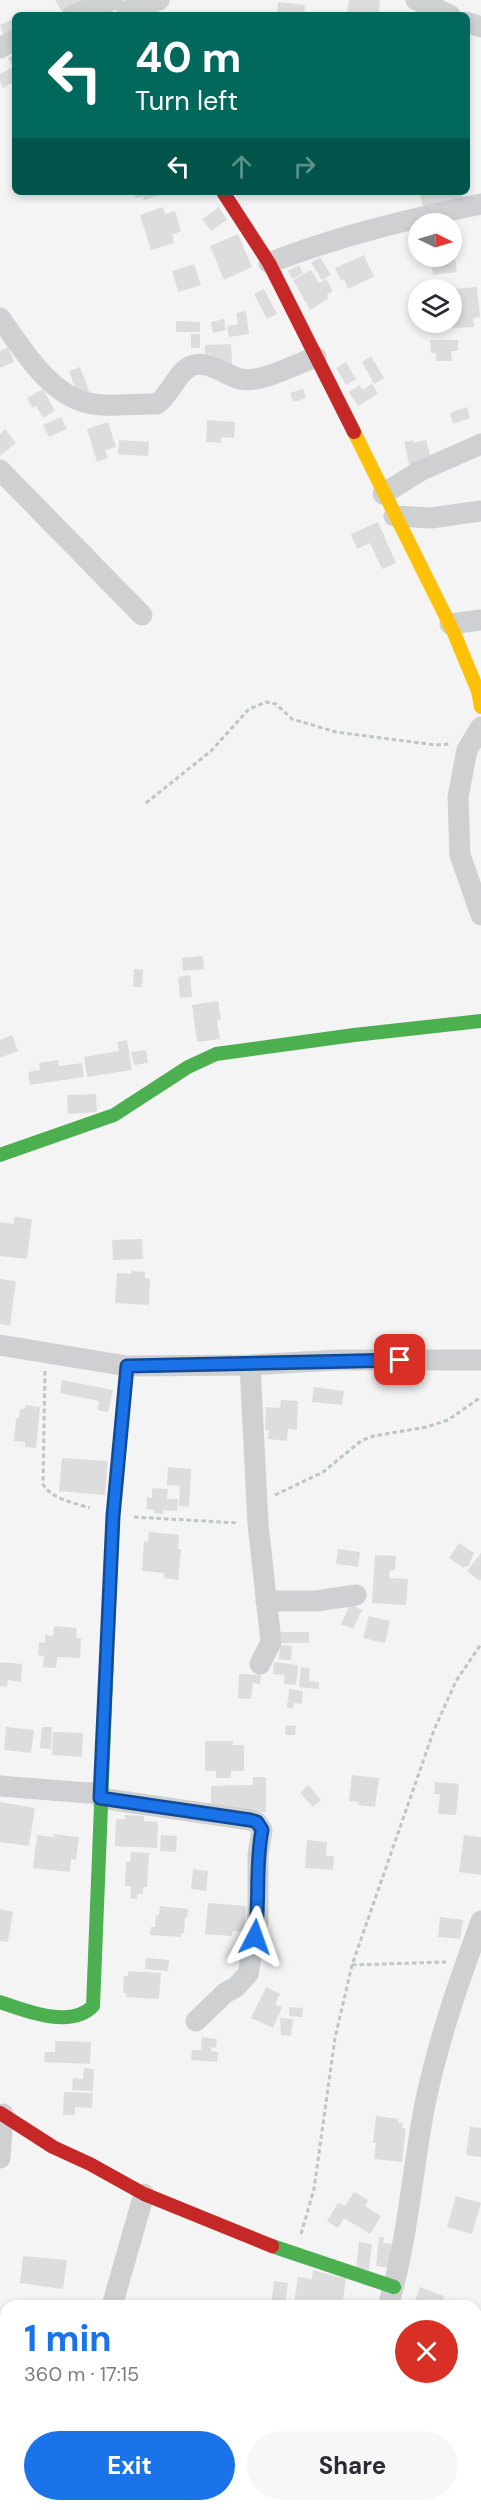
<!DOCTYPE html>
<html lang="en">
<head>
<meta charset="utf-8">
<style>
	:root { --surface:#fff; --page:#f7f7f7; --text:#2b2b33; --muted:#7c7c81; --accent:#1a73e8 }
	body { margin:0; font-family:"DM Sans",sans-serif; background:var(--page); color:var(--text); height:100vh; display:flex; flex-direction:column; font-size:22px; white-space:nowrap }
	* { box-sizing:border-box; margin:0 }
	p { font-size:20px; color:var(--muted) }
	.icon { flex:none; width:33px; height:33px; fill:none; stroke:currentColor; stroke-width:2; stroke-linecap:round; stroke-linejoin:round }
	.map { position:relative; flex:1; overflow:hidden }
	.details { position:absolute; left:0px; top:2300px; width:482px; height:212px; display:flex; flex-direction:column; background:var(--surface); border-radius:18px 18px 0 0; box-shadow:0 3px 9px #0003 }
	.details>* { flex:none }
	.guide { position:absolute; left:12px; top:12px; width:458px; height:183px; border-radius:9px; box-shadow:0 3px 9px #0003; background:#00695c; color:#fff; overflow:hidden }
	.needle { width:39px; rotate:95deg }
	.controls { position:absolute; left:408px; top:213px; display:grid; gap:12px }
	.controls a { display:grid; place-items:center; width:54px; height:54px; border-radius:50%; background:var(--surface); box-shadow:0 3px 9px #0003; font-size:30px }
	.pin { position:absolute; display:grid; place-items:center; width:51px; height:51px; color:#fff; margin:-26px; border-radius:12px; box-shadow:0 3px 9px #0006 }
	.me { position:absolute; width:66px; margin:-33px; rotate:4deg; stroke-linejoin:round; filter:drop-shadow(0 0 4px #0008) }
	.turn { display:flex; align-items:center; gap:21px; height:126px; padding:0 24px; font-size:27px }
	.turn .icon { width:78px; height:78px; stroke-width:2.5 }
	.turn b { display:block; font-size:42px; line-height:51px }
	.lanes { display:flex; align-items:center; height:57px; padding:0 24px; background:#0003; justify-content:center; gap:30px; direction:ltr }
	.lanes .off { opacity:.35 }
	.round { display:grid; place-items:center; flex:none; width:63px; height:63px; border-radius:32px; background:var(--page) }
	.summary { display:flex; align-items:center; justify-content:space-between; height:102px; padding:0 24px }
	h1 { font-size:36px; font-weight:700; line-height:45px; color:var(--accent) }
	.button { display:flex; gap:12px; margin-top:auto; padding:12px 24px }
	.button a { flex:1; height:69px; border-radius:36px; background:var(--accent); color:#fff; font-size:24px; font-weight:700; line-height:69px; text-align:center }
	.button a+a { background:var(--page); color:var(--text) }
	.map>svg:first-child { display:block }
	.lines { fill:none; stroke-linecap:round; stroke-linejoin:round }
	.river { stroke:#aee2f0; stroke-width:32 }
	.building { fill:#ddddde }
	.path { stroke:#bcc7c4; stroke-width:3; stroke-dasharray:4.5 3; stroke-linecap:butt }
	.street { stroke:#ced0d2; stroke-width:21 }
	.fast { stroke:#4caf50; stroke-width:14 }
	.slow { stroke:#ffc107; stroke-width:14 }
	.jam { stroke:#c62828; stroke-width:14 }
	.route-casing { stroke:#114b97; stroke-width:15 }
	.route { stroke:#1a73e8; stroke-width:10 }
</style>
</head>
<body>
<div class="map">
<svg width="481" height="2510" viewBox="0 0 481 2510">
	<rect width="100%" height="100%" fill="#f4f4f4"/>
	<g class="lines">
		<g class="river">
			<polyline points="0,2398 6,2398"/>
			<polyline points="227,2505 233,2510"/>
		</g>
	</g>
	<g class="building">
		<polygon points="55,0 83,0 63,13"/>
		<polygon points="349,0 380,0 379,15 347,12"/>
		<polygon points="278,2 305,5 304,15 277,15"/>
		<polygon points="15,18 15,33 4,38 0,25"/>
		<polygon points="15,54 15,81 3,88 0,82 0,74 13,67 8,58"/>
		<polygon points="134,192 161,192 162,194 144,200 143,196 136,198"/>
		<polygon points="419,192 461,192 463,201 424,211"/>
		<polygon points="163,207 165,214 175,211 181,231 172,235 174,243 151,250 140,215"/>
		<polygon points="219,207 227,220 211,231 202,219"/>
		<polygon points="238,234 252,267 224,280 210,246"/>
		<polygon points="452,239 457,272 433,275 431,256 452,256"/>
		<polygon points="364,255 374,277 348,289 344,279 341,281 335,268"/>
		<polygon points="320,257 331,275 322,280 311,263"/>
		<polygon points="194,264 201,285 178,292 172,271"/>
		<polygon points="299,265 303,273 292,279 288,271"/>
		<polygon points="311,270 319,283 326,279 333,291 327,295 328,299 310,310 293,280"/>
		<polygon points="477,287 480,317 473,318 474,327 452,328 452,289"/>
		<polygon points="264,289 277,314 267,319 254,294"/>
		<polygon points="246,311 249,334 229,337 227,326 238,324 236,313"/>
		<polygon points="224,319 226,330 213,333 211,322"/>
		<polygon points="176,321 200,322 200,332 176,332"/>
		<rect x="191" y="334" width="9" height="14"/>
		<polygon points="430,340 458,340 458,351 451,351 452,361 436,361 436,353 431,353"/>
		<polygon points="231,344 232,365 217,366 217,357 211,358 211,354 205,354 205,345"/>
		<polygon points="8,347 14,362 0,368 0,351"/>
		<polygon points="371,356 384,378 374,384 362,362"/>
		<polygon points="346,362 356,379 346,385 336,368"/>
		<polygon points="80,367 90,394 79,399 69,371"/>
		<polygon points="372,384 378,394 358,406 349,392 360,385 362,390"/>
		<polygon points="43,389 55,411 43,418 36,406 32,408 27,398"/>
		<polygon points="303,389 306,398 293,402 290,393"/>
		<polygon points="467,407 470,418 453,424 450,413"/>
		<polygon points="61,417 67,429 49,437 43,425"/>
		<polygon points="207,420 235,422 234,438 221,437 221,443 206,442"/>
		<polygon points="108,422 116,447 105,450 108,458 97,462 87,429"/>
		<polygon points="5,429 16,443 0,456 0,434"/>
		<polygon points="119,440 149,442 148,456 118,454"/>
		<polygon points="413,440 414,443 426,440 432,462 410,468 404,442"/>
		<polygon points="378,522 396,563 382,569 370,543 357,549 351,534"/>
		<polygon points="203,956 204,969 183,971 182,958"/>
		<polygon points="134,969 143,970 142,987 133,987"/>
		<polygon points="190,975 192,997 180,998 178,977"/>
		<polygon points="218,1001 221,1019 217,1020 220,1039 197,1042 192,1005"/>
		<polygon points="12,1035 18,1051 0,1058 0,1040"/>
		<polygon points="127,1040 132,1070 87,1077 84,1057 119,1051 117,1042"/>
		<polygon points="146,1050 148,1063 134,1065 131,1052"/>
		<polygon points="58,1060 59,1066 82,1063 84,1077 30,1085 28,1072 40,1070 39,1063"/>
		<polygon points="96,1094 97,1112 68,1114 67,1095"/>
		<polygon points="14,1217 32,1219 27,1259 0,1256 0,1222 14,1224"/>
		<polygon points="142,1239 143,1259 113,1260 112,1240"/>
		<polygon points="131,1271 145,1272 145,1278 150,1279 149,1305 115,1303 117,1273 131,1274"/>
		<polygon points="0,1279 16,1281 10,1326 0,1324"/>
		<polygon points="62,1380 113,1390 108,1412 97,1410 99,1401 60,1393"/>
		<polygon points="314,1387 344,1391 342,1405 312,1402"/>
		<polygon points="281,1400 298,1401 297,1430 288,1429 287,1441 268,1439 269,1430 265,1430 266,1407 280,1408"/>
		<polygon points="25,1405 40,1407 36,1448 25,1447 25,1442 14,1441 16,1418 19,1418 20,1409 25,1409"/>
		<polygon points="62,1458 108,1461 105,1495 59,1491"/>
		<polygon points="168,1467 191,1469 189,1507 179,1506 180,1486 167,1485"/>
		<polygon points="152,1488 168,1489 167,1499 178,1499 177,1511 163,1510 163,1514 154,1513 154,1510 146,1509 147,1497 152,1498"/>
		<polygon points="149,1532 179,1535 178,1549 181,1549 178,1580 164,1578 164,1573 142,1571 144,1541 148,1542"/>
		<polygon points="459,1543 474,1553 468,1567 465,1566 464,1568 449,1558"/>
		<polygon points="338,1549 360,1552 358,1567 336,1564"/>
		<polygon points="481,1553 481,1579 480,1581 467,1571"/>
		<polygon points="375,1555 396,1556 395,1570 390,1570 389,1578 408,1579 406,1605 372,1603"/>
		<polygon points="350,1604 362,1610 353,1629 341,1624"/>
		<polygon points="369,1616 390,1621 385,1643 363,1638"/>
		<polygon points="54,1626 77,1628 76,1638 81,1638 80,1658 57,1657 56,1668 43,1667 44,1656 38,1655 39,1642 45,1643 45,1635 53,1636"/>
		<rect x="278" y="1632" width="31" height="11"/>
		<polygon points="280,1645 292,1646 291,1660 279,1660"/>
		<polygon points="0,1662 22,1664 21,1682 8,1680 7,1687 0,1686"/>
		<polygon points="274,1662 298,1665 296,1685 284,1684 285,1675 273,1674"/>
		<polygon points="301,1667 310,1668 309,1681 319,1682 319,1689 299,1687"/>
		<polygon points="239,1674 261,1675 260,1684 253,1683 251,1699 238,1698"/>
		<polygon points="289,1689 303,1691 302,1704 294,1703 293,1709 287,1708"/>
		<polygon points="286,1725 296,1726 295,1735 285,1735"/>
		<polygon points="6,1727 34,1730 31,1753 4,1750"/>
		<polygon points="42,1727 52,1727 51,1749 40,1748"/>
		<polygon points="53,1732 83,1733 82,1757 52,1755"/>
		<polygon points="205,1741 233,1741 233,1745 244,1745 244,1771 231,1771 231,1778 216,1778 216,1771 205,1771"/>
		<polygon points="352,1775 379,1778 375,1807 358,1805 359,1802 349,1801"/>
		<polygon points="253,1777 266,1777 266,1812 211,1812 211,1786 253,1785"/>
		<polygon points="435,1782 459,1784 456,1815 438,1814 440,1794 434,1794"/>
		<polygon points="308,1785 321,1800 313,1807 300,1793"/>
		<polygon points="0,1802 35,1808 29,1846 0,1842"/>
		<polygon points="125,1815 144,1816 144,1821 158,1822 157,1848 115,1846 116,1819 125,1819"/>
		<polygon points="54,1834 79,1837 76,1860 71,1859 70,1872 33,1868 37,1835 54,1837"/>
		<polygon points="161,1835 177,1836 176,1852 160,1851"/>
		<polygon points="464,1835 481,1837 481,1875 459,1872"/>
		<polygon points="307,1840 327,1842 326,1856 334,1856 333,1870 305,1868"/>
		<polygon points="131,1852 149,1853 147,1887 143,1887 143,1894 137,1894 137,1899 130,1898 131,1886 125,1886 126,1862 130,1862"/>
		<polygon points="193,1869 208,1871 206,1891 191,1889"/>
		<polygon points="208,1903 246,1906 244,1932 233,1931 232,1936 205,1934"/>
		<polygon points="160,1906 188,1909 187,1918 185,1917 184,1933 181,1933 181,1937 150,1935 151,1927 155,1927 156,1915 159,1915"/>
		<polygon points="0,1909 13,1912 8,1942 0,1941"/>
		<polygon points="440,1917 463,1920 460,1939 438,1937"/>
		<polygon points="146,1958 169,1960 168,1971 145,1969"/>
		<polygon points="128,1971 161,1973 159,1999 126,1997 126,1993 123,1993 124,1976 128,1976"/>
		<polygon points="266,1987 280,1994 275,2004 282,2007 273,2028 251,2018"/>
		<polygon points="289,2007 303,2008 302,2017 289,2016"/>
		<polygon points="280,2018 293,2019 291,2036 281,2035"/>
		<polygon points="202,2037 217,2039 216,2048 212,2047 211,2051 218,2052 217,2062 191,2060 192,2050 201,2050"/>
		<polygon points="55,2041 91,2042 90,2064 44,2062 45,2052 55,2052"/>
		<polygon points="84,2068 94,2069 93,2091 72,2090 73,2078 83,2079"/>
		<polygon points="64,2092 93,2093 92,2108 75,2107 75,2115 63,2115"/>
		<polygon points="376,2116 399,2119 398,2123 403,2123 402,2128 406,2128 402,2162 374,2159 376,2143 373,2143"/>
		<polygon points="470,2127 481,2128 481,2157 466,2155"/>
		<polygon points="354,2192 368,2200 365,2206 381,2216 370,2234 344,2218 338,2228 327,2221 338,2203 345,2206"/>
		<polygon points="456,2196 481,2203 472,2234 447,2227"/>
		<polygon points="379,2237 384,2237 383,2243 394,2244 392,2268 376,2266"/>
		<polygon points="359,2242 372,2244 369,2270 356,2268"/>
		<polygon points="23,2256 67,2260 63,2289 20,2283"/>
		<polygon points="313,2270 346,2279 342,2306 301,2306 294,2303 298,2277 312,2279"/>
		<polygon points="274,2281 288,2283 285,2306 271,2305"/>
		<polygon points="420,2287 444,2296 441,2306 413,2306"/>
	</g>
	<g class="lines">
		<g class="path">
			<polyline points="146,803 211,751 249,709 266,702 276,704 292,719 336,732 435,745 450,744"/>
			<path d="M45,1371L43,1484C51,1499 75,1503 90,1508"/>
			<polyline points="275,1495 323,1472 361,1441 373,1436 426,1427 448,1420 481,1397"/>
			<polyline points="134,1517 239,1523"/>
			<polyline points="352,1965 446,1962"/>
			<polyline points="301,2234 314,2189 335,2038 352,1965 434,1730 456,1681 481,1644"/>
		</g>
		<g class="street">
			<polyline points="416,0 450,15"/>
			<polyline points="127,11 159,0"/>
			<polyline points="73,15 113,0"/>
			<polyline points="466,22 481,27"/>
			<polyline points="0,48 15,40"/>
			<path d="M269,263C338,236 409,219 481,204"/>
			<path d="M0,318C23,349 48,394 88,403C107,408 136,403 157,404C171,394 176,373 191,366C207,359 225,375 240,379C260,384 296,364 316,357"/>
			<polyline points="0,470 142,615"/>
			<polyline points="383,494 420,471 481,444"/>
			<polyline points="394,516 431,518 481,511"/>
			<polyline points="450,624 481,620"/>
			<polyline points="481,727 467,750 458,797 460,855 481,915"/>
			<polyline points="0,1345 127,1366 250,1365 338,1360 481,1360"/>
			<polyline points="250,1365 258,1524 271,1642 260,1664"/>
			<polyline points="266,1601 316,1601 356,1595"/>
			<polyline points="0,1786 88,1793 100,1792"/>
			<polyline points="100,1798 250,1820 257,1822 262,1830 258,1855 258,1921 248,1974 236,1987 225,1993 196,2021"/>
			<polyline points="0,2158 3,2114"/>
			<polyline points="112,2306 144,2194"/>
			<path d="M388,2306C408,2240 412,2171 425,2104C438,2041 459,1981 481,1921"/>
			<polyline points="299,2510 302,2505"/>
		</g>
		<g class="fast">
			<polyline points="0,1155 114,1115 188,1067 216,1054 354,1035 481,1021"/>
			<path d="M0,2002C26,2011 71,2029 93,2006L107,1656"/>
			<polyline points="272,2246 394,2287"/>
		</g>
		<g class="slow">
			<polyline points="354,432 454,633 478,691 481,707"/>
			<polyline points="107,1656 113,1516 127,1366"/>
		</g>
		<g class="jam">
			<polyline points="223,192 269,263 354,432"/>
			<polyline points="0,2113 53,2147 90,2164 144,2194 272,2246"/>
		</g>
	</g>
	<g class="lines">
		<defs>
			<path id="route" d="M255,1937C260,1902 255,1866 262,1830L257,1822L250,1820L100,1798L113,1516L127,1366L400,1360"/>
		</defs>
		<use href="#route" class="route-casing"/>
		<use href="#route" class="route"/>
	</g>
</svg>
<div class="controls">
<a><svg class="needle" viewBox="-14 -14 28 28"><path d="M0-13l5 13h-10z" fill="#e53935"/><path d="M0 13l5-13h-10z" fill="#7c7c81"/></svg></a>
<a><svg class="icon" aria-label="layers" viewBox="0 0 24 24"><path d="M12 4l9 5-9 5-9-5zM3 14l9 5 9-5"/></svg></a>
</div>
<div class="pin" style="left:400px;top:1360px;background:#d93025"><svg class="icon" aria-label="arrive" viewBox="0 0 24 24"><path d="M6 21V4h12l-3 4 3 4H6"/></svg></div>
<svg class="me" style="left:255px;top:1937px" viewBox="-20 -20 40 40"><path d="M0-17L14 15 0 8-14 15z" fill="#1a73e8" stroke="#fff" stroke-width="4"/></svg>
<div class="guide">
<div class="turn"><svg class="icon" aria-label="left" viewBox="0 0 24 24"><path d="M17 20v-9H6M10 6l-5 5 5 5"/></svg><div><b>40 m</b>Turn left</div></div>
<div class="lanes"><svg class="icon" aria-label="left" viewBox="0 0 24 24"><path d="M17 20v-9H6M10 6l-5 5 5 5"/></svg><svg class="icon off" aria-label="ahead" viewBox="0 0 24 24"><path d="M12 20V5M6 11l6-6 6 6"/></svg><svg class="icon off" aria-label="right" viewBox="0 0 24 24"><path d="M7 20v-9h11M14 6l5 5-5 5"/></svg></div>
</div>
<section class="details">
<div class="summary"><div><h1>1 min</h1><p>360 m · 17:15</p></div><a class="round" style="background:#d93025;color:#fff"><svg class="icon" aria-label="close" viewBox="0 0 24 24"><path d="M6 6l12 12M18 6L6 18"/></svg></a></div>
<div class="button"><a>Exit</a><a>Share</a></div>
</section>
</div>
</body>
</html>
